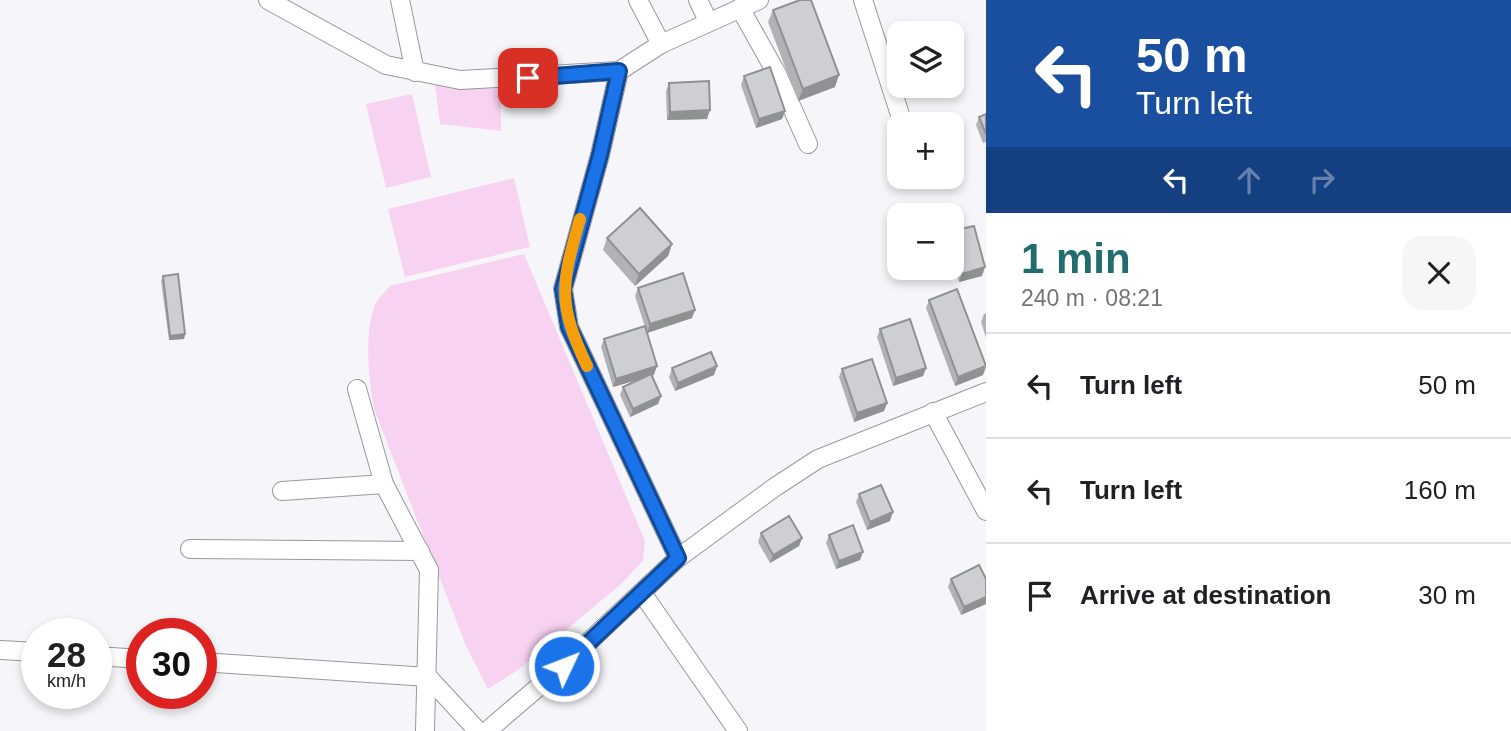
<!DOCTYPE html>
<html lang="en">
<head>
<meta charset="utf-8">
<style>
	:root { --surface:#fff; --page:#f6f6f6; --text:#202124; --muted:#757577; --line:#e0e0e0; --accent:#216d6e }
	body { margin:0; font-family:Arial,sans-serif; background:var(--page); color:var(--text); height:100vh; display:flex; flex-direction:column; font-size:26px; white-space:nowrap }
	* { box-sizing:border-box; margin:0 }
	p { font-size:23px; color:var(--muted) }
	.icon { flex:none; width:38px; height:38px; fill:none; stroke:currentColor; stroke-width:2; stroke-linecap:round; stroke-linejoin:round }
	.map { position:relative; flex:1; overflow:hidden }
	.panel { display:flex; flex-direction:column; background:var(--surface); width:525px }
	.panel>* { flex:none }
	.guide { background:#1a4fa0; color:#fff; overflow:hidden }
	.fabs { position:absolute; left:887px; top:21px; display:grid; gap:14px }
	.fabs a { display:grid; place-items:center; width:77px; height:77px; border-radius:14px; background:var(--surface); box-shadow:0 4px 10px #0003; font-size:35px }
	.speed { position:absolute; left:21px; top:618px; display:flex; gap:14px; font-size:35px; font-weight:700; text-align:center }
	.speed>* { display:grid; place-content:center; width:91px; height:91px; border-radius:50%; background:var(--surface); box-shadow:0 4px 10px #0003; line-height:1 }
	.speed small { font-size:18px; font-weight:400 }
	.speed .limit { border:10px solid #d22; background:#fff; color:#111 }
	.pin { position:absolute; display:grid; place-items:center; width:60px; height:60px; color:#fff; margin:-30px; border-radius:14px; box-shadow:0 4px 10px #0006 }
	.me { position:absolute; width:77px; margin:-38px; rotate:47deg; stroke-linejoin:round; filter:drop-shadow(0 0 5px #0008) }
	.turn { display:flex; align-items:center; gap:24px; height:147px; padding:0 35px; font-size:32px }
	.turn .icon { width:91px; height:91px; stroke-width:2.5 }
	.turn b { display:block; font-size:49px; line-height:60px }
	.lanes { display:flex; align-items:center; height:66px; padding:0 35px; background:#0003; justify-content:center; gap:35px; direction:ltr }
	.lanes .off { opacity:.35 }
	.round { display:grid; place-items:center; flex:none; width:74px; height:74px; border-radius:21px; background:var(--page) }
	.summary { display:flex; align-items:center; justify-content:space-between; height:119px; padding:0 35px }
	h1 { font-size:42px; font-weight:800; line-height:52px; color:var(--accent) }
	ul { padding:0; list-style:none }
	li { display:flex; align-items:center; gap:21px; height:105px; padding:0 35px; border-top:2px solid var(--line) }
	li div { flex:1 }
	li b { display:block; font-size:26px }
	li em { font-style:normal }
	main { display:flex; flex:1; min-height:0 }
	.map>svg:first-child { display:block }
	.green { fill:#f8d3f1 }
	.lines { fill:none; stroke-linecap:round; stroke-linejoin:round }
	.street-casing { stroke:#99999c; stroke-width:20 }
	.street { stroke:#fff; stroke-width:18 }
	.wall { fill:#b1b2b5 }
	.shaded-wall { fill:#909193 }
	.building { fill:#cecfd2; stroke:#909193; stroke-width:2 }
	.route-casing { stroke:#114b97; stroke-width:18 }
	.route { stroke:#1a73e8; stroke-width:12 }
	.slow { stroke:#f59e0b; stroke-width:12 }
</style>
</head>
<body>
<main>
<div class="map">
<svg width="986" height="731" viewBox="0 0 986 731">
	<rect width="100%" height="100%" fill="#f6f5f9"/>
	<g class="green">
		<polygon points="435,85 501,89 501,131 440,124"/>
		<polygon points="412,94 431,177 386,188 366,104"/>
		<polygon points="514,178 530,247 405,277 388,209"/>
		<path d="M524,254L645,541L643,561L621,584L518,670L488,689L466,646L374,409C369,381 363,330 376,303C379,297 386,291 390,286Z"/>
	</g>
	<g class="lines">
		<defs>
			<g id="street">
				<polyline points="268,0 386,65 460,80 619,71 661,44 759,0"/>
				<polyline points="400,0 415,72"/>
				<polyline points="638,0 661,44"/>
				<polyline points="698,0 708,21"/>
				<polyline points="863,0 903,124"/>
				<polyline points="740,8 777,74 808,144"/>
				<polyline points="619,71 600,155 563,289 569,327 678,558"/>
				<polyline points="919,177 919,178"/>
				<polyline points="357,389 384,484 429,570 425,731"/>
				<polyline points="933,412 986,511"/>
				<polyline points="282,491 384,484"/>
				<polyline points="190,549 420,551"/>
				<polyline points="642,593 738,731"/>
				<polyline points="0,650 37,652"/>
				<polyline points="96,656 142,659"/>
				<polyline points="201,662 428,677 478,731"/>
				<polyline points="487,731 564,665 678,558 775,487 818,459 986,392"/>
			</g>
		</defs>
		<use href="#street" class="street-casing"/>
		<use href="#street" class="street"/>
	</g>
	<g class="wall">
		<polygon points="773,10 835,87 798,101 768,22"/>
		<polygon points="744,76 785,111 782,119 756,128 741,85"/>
		<polygon points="669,83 707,119 667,120 666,91"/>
		<polygon points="986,114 986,142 983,143 976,125 979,117"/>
		<polygon points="952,231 982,276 959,282 952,254"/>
		<polygon points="607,238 672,244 668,256 635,286 603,250"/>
		<polygon points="163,276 185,334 184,339 169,340 161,281"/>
		<polygon points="638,288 692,318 647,333 635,296"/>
		<polygon points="929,300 983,375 955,386 926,308"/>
		<polygon points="986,313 986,338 981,322 984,314"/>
		<polygon points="880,329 926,368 923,376 893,386 877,337"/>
		<polygon points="604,339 654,375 652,375 661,396 658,404 630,417 620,395 623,387 640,379 613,387 601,347"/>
		<polygon points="717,366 714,375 675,391 669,377 672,368"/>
		<polygon points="842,369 887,403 884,411 854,422 839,377"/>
		<polygon points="859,494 890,521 867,530 856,502"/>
		<polygon points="761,533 802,538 799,546 770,563 758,542"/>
		<polygon points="829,535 860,560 836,569 826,543"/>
		<polygon points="951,579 986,579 986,604 961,615 948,587"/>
	</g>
	<g class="shaded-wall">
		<polygon points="839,75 835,87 798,101 803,89"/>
		<polygon points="710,110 707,119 667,120 670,112"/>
		<polygon points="785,111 782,119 756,128 759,119"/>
		<polygon points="672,244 668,256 635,286 639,274"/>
		<polygon points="985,267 982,276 959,282 962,274"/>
		<polygon points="695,310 692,318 647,333 650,324"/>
		<polygon points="185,334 184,339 169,340 170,336"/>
		<polygon points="657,366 654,375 613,387 616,379"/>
		<polygon points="717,366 714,375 675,391 678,383"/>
		<polygon points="986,367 983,375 955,386 958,377"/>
		<polygon points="926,368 923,376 893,386 896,378"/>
		<polygon points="661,396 658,404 630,417 633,409"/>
		<polygon points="887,403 884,411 854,422 857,413"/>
		<polygon points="893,512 890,521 867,530 870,522"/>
		<polygon points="802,538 799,546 770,563 773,555"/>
		<polygon points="863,552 860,560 836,569 839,561"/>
		<polygon points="986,597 986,604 961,615 964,607"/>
	</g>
	<g class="building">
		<polygon points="800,0 811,0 839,75 803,89 773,10"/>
		<polygon points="770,67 785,111 759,119 744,76"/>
		<polygon points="709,81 710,110 670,112 669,83"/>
		<polygon points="986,114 986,134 979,117"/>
		<polygon points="640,208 672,244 639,274 607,238"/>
		<polygon points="974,226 985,267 962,274 952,231"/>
		<polygon points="683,273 695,310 650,324 638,288"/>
		<polygon points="178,274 185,334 170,336 163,276"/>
		<polygon points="957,289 986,366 958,377 929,300"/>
		<polygon points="910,319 926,368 896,378 880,329"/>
		<polygon points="645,326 657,366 616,379 604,339"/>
		<polygon points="711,352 717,366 678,383 672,368"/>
		<polygon points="872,359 887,403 857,413 842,369"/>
		<polygon points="651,374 661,396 633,409 623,387"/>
		<polygon points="881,485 893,512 870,522 859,494"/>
		<polygon points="789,516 802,538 773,555 761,533"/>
		<polygon points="853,525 863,552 839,561 829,535"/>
		<polygon points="979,565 986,579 986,597 964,607 951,579"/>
	</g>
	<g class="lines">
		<defs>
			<polyline id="route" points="528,78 619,71 600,155 563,289 569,327 678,558 564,666"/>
		</defs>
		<use href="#route" class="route-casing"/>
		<use href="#route" class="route"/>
		<path class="slow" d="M580,219C561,286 557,302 587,366"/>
	</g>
</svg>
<div class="fabs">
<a><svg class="icon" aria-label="layers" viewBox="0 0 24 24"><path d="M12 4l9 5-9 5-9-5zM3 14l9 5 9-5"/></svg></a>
<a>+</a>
<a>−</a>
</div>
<div class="speed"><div>28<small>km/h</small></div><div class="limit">30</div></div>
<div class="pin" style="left:528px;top:78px;background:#d93025"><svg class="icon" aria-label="arrive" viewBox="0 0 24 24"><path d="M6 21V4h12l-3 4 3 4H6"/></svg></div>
<svg class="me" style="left:564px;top:666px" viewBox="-20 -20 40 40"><circle r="17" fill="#1a73e8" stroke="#fff" stroke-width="3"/><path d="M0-11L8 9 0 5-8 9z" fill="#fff"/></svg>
</div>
<section class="panel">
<div class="guide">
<div class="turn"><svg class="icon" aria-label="left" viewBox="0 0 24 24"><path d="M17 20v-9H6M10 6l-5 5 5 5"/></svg><div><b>50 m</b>Turn left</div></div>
<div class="lanes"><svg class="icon" aria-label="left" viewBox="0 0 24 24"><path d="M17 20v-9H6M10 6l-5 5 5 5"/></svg><svg class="icon off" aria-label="ahead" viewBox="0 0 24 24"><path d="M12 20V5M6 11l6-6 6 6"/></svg><svg class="icon off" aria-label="right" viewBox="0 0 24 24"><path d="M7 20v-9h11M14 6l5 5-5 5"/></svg></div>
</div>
<div class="summary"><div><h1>1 min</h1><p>240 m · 08:21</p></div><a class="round"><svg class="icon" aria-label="close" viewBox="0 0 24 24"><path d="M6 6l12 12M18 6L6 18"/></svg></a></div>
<ul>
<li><svg class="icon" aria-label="left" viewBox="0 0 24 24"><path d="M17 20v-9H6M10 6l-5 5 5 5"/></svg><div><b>Turn left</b></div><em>50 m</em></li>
<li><svg class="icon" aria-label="left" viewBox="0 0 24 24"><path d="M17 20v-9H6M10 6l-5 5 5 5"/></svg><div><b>Turn left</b></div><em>160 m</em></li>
<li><svg class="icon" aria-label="arrive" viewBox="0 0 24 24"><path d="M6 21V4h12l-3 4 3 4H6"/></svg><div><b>Arrive at destination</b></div><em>30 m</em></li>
</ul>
</section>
</main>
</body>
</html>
